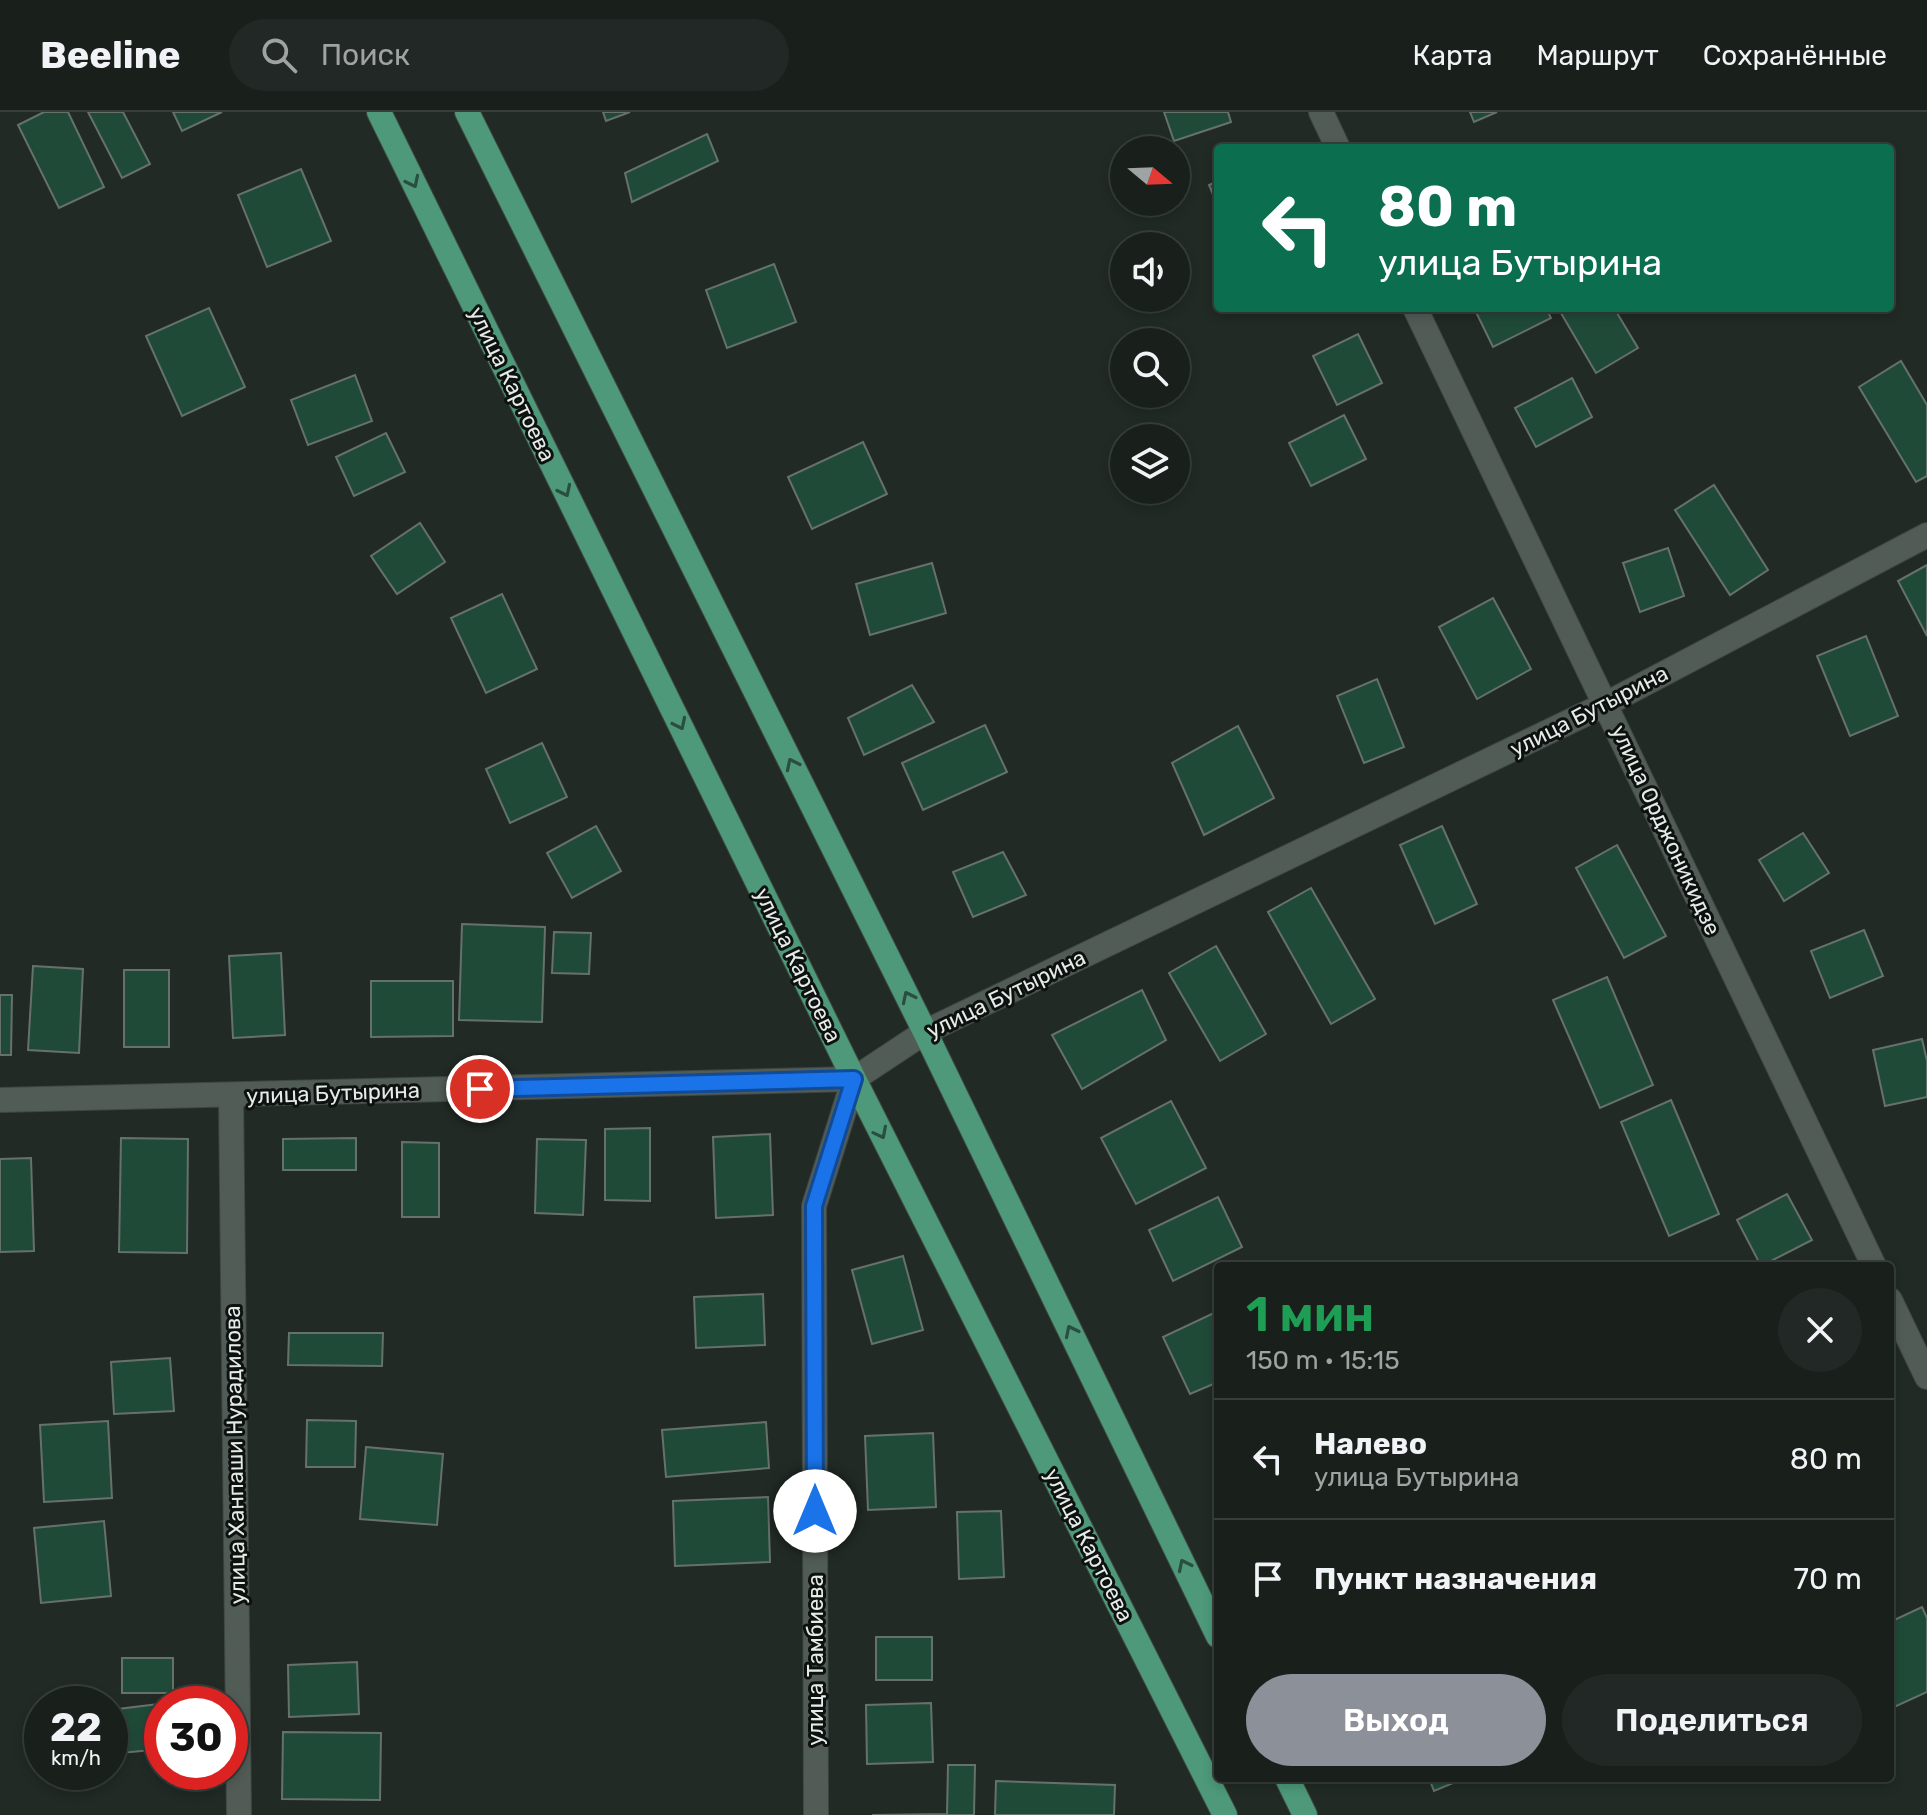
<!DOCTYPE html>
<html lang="ru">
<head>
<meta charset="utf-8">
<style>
	:root { --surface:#19201c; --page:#222825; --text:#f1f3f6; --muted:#9fa3a3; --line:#373e3b; --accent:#8c9099 }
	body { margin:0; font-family:Rubik,sans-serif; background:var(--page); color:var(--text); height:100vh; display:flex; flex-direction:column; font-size:30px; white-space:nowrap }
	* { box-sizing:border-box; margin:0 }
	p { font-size:26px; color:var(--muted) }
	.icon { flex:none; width:44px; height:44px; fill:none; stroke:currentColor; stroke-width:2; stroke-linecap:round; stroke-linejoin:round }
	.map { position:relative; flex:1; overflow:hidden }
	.side { position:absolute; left:1214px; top:1150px; width:680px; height:520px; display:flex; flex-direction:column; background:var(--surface); border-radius:8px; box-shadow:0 4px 12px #0003,0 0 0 2px var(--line) }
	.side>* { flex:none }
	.hud { position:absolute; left:1214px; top:32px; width:680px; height:168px; border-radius:8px; box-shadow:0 4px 12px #0003,0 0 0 2px var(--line); background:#0b6e4f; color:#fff; overflow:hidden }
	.needle { width:52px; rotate:109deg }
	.controls { position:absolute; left:1110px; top:24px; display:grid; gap:16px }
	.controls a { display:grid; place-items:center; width:80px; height:80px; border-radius:50%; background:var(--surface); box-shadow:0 4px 12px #0003,0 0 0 2px var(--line); font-size:40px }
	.speed { position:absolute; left:24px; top:1574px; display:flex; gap:16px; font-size:40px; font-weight:700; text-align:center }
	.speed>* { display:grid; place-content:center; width:104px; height:104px; border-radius:50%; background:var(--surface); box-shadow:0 4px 12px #0003,0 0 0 2px var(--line); line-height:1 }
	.speed small { font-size:20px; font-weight:400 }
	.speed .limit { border:12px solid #d22; background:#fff; color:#111 }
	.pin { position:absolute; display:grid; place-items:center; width:68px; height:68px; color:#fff; margin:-34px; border:4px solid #fff; border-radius:50%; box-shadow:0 2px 8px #0007 }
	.me { position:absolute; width:88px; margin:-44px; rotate:0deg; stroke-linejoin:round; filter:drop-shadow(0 0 6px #0008) }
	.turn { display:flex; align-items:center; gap:28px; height:168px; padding:0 32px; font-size:36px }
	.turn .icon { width:104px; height:104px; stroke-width:2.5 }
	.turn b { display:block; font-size:56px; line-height:68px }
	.round { display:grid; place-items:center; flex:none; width:84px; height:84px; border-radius:42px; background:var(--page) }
	.headline { display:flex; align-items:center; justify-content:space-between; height:136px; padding:0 32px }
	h1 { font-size:48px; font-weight:600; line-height:60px; color:#1e9e55 }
	.action { display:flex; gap:16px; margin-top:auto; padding:16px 32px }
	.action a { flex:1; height:92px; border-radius:48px; background:var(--accent); color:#fff; font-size:32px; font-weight:600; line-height:92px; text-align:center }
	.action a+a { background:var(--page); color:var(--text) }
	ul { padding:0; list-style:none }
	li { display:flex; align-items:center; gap:24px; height:120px; padding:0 32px; border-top:2px solid var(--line) }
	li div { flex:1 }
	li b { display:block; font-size:30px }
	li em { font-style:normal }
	header { display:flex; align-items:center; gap:48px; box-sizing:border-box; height:112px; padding:0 40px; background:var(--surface); border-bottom:2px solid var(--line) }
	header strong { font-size:38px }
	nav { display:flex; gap:44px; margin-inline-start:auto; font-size:28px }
	.search { width:560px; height:72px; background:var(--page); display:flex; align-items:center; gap:20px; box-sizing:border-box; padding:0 28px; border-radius:44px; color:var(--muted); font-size:30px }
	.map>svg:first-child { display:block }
	.building { fill:#204a38; stroke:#67716c; stroke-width:2 }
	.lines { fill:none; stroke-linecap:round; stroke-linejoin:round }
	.minor-casing { stroke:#3f4743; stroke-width:26 }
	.major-casing { stroke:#3f4743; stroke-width:26 }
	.minor { stroke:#525c57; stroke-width:24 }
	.major { stroke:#4d997a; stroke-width:24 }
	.oneway { stroke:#2a4e3f }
	.route-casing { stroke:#114b97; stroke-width:20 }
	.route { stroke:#1a73e8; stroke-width:14 }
	.labels { text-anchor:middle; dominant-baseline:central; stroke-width:6; stroke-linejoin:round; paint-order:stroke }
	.street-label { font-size:22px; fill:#e5ebe8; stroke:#0d110f }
</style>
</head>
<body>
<header>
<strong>Beeline</strong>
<div class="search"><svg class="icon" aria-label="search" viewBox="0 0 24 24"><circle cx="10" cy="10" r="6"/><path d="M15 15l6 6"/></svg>Поиск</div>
<nav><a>Карта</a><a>Маршрут</a><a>Сохранённые</a></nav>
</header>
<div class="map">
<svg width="1927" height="1703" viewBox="0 0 1927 1703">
	<rect width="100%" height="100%" fill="#212a25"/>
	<g class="building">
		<polygon points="44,0 68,0 104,75 59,96 18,13"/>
		<polygon points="88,0 123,0 150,52 122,66"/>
		<polygon points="173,0 222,0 182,19"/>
		<polygon points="603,0 630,0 606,9"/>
		<polygon points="1164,0 1228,0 1231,10 1174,29"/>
		<polygon points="1470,0 1497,0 1474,10"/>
		<polygon points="707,22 718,49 632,90 625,61"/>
		<polygon points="301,57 331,129 267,155 238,83"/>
		<polygon points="1218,69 1218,94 1209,73"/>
		<polygon points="774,152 796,210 727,236 706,178"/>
		<polygon points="209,196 245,275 182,304 146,224"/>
		<polygon points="1474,196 1546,196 1551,206 1493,235"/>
		<polygon points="1558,196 1614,196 1638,236 1596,261"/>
		<polygon points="1358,222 1382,271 1337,293 1313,244"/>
		<polygon points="1901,249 1927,293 1927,364 1916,370 1859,275"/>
		<polygon points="355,263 372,309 308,333 291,288"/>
		<polygon points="1572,266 1592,305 1536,335 1515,296"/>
		<polygon points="1344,303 1366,347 1311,374 1289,331"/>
		<polygon points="386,321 405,360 354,384 336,345"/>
		<polygon points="863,330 887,382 812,417 788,365"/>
		<polygon points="1714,373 1768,458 1730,483 1675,398"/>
		<polygon points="420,411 445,450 397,482 371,444"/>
		<polygon points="1668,436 1684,484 1640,500 1623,451"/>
		<polygon points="932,451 946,501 870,523 856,472"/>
		<polygon points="1927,453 1927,524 1898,469"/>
		<polygon points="502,482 537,557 486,581 451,506"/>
		<polygon points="1493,486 1531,557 1477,587 1439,515"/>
		<polygon points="1866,524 1898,604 1850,624 1817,544"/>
		<polygon points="1377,567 1404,635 1364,651 1337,584"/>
		<polygon points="912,573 934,610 864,643 848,606"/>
		<polygon points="985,613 1007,660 923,698 902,651"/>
		<polygon points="1238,614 1274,686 1204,723 1172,651"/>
		<polygon points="542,631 567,685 510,711 486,657"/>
		<polygon points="596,714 621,759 572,786 547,741"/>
		<polygon points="1442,714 1477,792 1435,812 1400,733"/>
		<polygon points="1803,721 1829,761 1784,789 1759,748"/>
		<polygon points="1617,733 1666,824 1624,846 1576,756"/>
		<polygon points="1003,740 1026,783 973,805 953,760"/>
		<polygon points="1311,776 1375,887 1331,912 1268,800"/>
		<polygon points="462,812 545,815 542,910 459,908"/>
		<polygon points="1864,818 1883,864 1830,886 1811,839"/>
		<polygon points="554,820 591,821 589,862 552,861"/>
		<polygon points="1216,834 1266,922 1220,949 1169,861"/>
		<polygon points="281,841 285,923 233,926 229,844"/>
		<polygon points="33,854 83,857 79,941 28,938"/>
		<rect x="124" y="858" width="45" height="77"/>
		<polygon points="1607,865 1653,973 1600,996 1553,888"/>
		<polygon points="371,869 453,869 453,924 371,925"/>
		<polygon points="1142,878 1166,928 1082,977 1052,923"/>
		<polygon points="0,883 12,883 11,943 0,943"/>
		<polygon points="1922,927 1927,949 1927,985 1885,994 1873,938"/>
		<polygon points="1671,988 1719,1102 1669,1124 1621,1010"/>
		<polygon points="1171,989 1206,1056 1136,1092 1101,1026"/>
		<polygon points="650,1016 650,1089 605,1088 605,1017"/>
		<polygon points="770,1022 773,1103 716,1106 713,1025"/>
		<polygon points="121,1026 188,1027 187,1141 119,1140"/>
		<polygon points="356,1026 356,1058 283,1058 283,1027"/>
		<polygon points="537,1027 586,1028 583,1103 535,1101"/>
		<polygon points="402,1030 439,1031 439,1105 402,1105"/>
		<polygon points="31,1046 34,1139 0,1140 0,1047"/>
		<polygon points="1787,1082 1812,1128 1761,1154 1737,1108"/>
		<polygon points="1218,1085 1242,1135 1173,1169 1149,1118"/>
		<polygon points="903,1144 923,1218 872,1232 852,1158"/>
		<polygon points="763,1182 765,1233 696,1236 694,1185"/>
		<polygon points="1218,1199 1218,1270 1190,1282 1163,1225"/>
		<polygon points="289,1221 383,1221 382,1254 288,1253"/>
		<polygon points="170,1246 174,1299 114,1302 111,1250"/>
		<polygon points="307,1308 356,1309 355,1355 306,1355"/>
		<polygon points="108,1309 112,1386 44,1390 40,1313"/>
		<polygon points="766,1310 769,1356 666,1365 662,1318"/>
		<polygon points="933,1321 936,1395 868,1398 865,1324"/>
		<polygon points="366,1335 443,1342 437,1413 360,1407"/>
		<polygon points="768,1385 770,1450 675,1454 673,1389"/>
		<polygon points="1001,1399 1004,1465 959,1467 957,1400"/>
		<polygon points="104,1409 111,1484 41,1491 34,1416"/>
		<polygon points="1922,1495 1927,1506 1927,1580 1892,1596 1890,1510"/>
		<rect x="876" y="1525" width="56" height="43"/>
		<rect x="122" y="1546" width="51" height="35"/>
		<polygon points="357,1550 359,1602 289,1605 288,1553"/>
		<polygon points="175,1590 162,1592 162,1637 110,1642 110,1598"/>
		<polygon points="931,1591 933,1650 867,1652 866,1593"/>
		<polygon points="283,1620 381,1621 380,1688 282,1687"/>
		<polygon points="948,1653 975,1653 974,1703 872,1703 947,1702"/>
		<polygon points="1429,1666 1465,1666 1434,1679"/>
		<polygon points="996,1669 1115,1673 1114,1703 995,1703"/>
	</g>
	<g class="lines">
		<defs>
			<g id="minor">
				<polyline points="1321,0 1338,36"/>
				<polyline points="1415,196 1874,1154"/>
				<polyline points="231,984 239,1703"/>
				<polyline points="0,988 854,967 925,920 1606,592 1927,423"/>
				<polyline points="1890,1188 1927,1265"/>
				<polyline points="816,1703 814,1094 854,967"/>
			</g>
			<g id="major">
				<polyline points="379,0 854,967 1225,1703"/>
				<polyline points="467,0 925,920 1218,1524"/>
				<polyline points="1287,1666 1305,1703"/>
			</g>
		</defs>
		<use href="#minor" class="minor-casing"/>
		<use href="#major" class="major-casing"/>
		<use href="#minor" class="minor"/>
		<use href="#major" class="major"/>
	</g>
	<defs><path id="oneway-chevron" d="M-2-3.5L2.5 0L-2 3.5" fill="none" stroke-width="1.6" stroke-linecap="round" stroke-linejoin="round" transform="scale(2)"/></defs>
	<g class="oneway">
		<use href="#oneway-chevron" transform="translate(413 70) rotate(64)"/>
		<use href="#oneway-chevron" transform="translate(565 379) rotate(64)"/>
		<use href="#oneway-chevron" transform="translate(680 612) rotate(64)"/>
		<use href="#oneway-chevron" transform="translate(792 652) rotate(-116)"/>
		<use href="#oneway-chevron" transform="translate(908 885) rotate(-116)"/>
		<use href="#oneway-chevron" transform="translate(881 1021) rotate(63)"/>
		<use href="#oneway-chevron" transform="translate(1071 1219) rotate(-116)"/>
		<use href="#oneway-chevron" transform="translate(1184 1453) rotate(-116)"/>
	</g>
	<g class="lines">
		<defs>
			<polyline id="route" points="480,977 854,967 814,1094 815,1399"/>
		</defs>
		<use href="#route" class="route-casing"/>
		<use href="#route" class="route"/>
	</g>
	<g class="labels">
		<g class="street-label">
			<text transform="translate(512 272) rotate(64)">улица Картоева</text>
			<text transform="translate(1589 599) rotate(-27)">улица Бутырина</text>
			<text transform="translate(1666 718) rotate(65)">улица Орджоникидзе</text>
			<text transform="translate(798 853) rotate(64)">улица Картоева</text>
			<text transform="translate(1006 882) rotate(-26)">улица Бутырина</text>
			<text transform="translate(333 981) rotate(-2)">улица Бутырина</text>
			<text transform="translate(235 1343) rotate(-91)">улица Ханпаши Нурадилова</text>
			<text transform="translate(1089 1433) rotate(63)">улица Картоева</text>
			<text transform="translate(815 1548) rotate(-90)">улица Тамбиева</text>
		</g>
	</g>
</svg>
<div class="controls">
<a><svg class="needle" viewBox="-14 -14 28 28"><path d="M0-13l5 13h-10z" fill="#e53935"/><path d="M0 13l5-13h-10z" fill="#9fa3a3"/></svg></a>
<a><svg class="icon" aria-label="sound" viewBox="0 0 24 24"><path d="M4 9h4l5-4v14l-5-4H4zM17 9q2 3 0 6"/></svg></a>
<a><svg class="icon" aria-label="search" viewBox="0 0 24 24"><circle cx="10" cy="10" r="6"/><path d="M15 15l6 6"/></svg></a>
<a><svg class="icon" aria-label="layers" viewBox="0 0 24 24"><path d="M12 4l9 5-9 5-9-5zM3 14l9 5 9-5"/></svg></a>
</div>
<div class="speed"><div>22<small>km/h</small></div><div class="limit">30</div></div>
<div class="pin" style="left:480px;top:977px;background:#d93025"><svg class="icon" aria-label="arrive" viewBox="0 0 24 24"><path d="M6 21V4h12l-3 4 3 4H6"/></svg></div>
<svg class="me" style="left:815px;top:1399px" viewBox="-20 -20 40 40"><circle r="19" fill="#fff"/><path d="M0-13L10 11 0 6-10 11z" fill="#1a73e8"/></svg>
<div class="hud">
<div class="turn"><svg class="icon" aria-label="left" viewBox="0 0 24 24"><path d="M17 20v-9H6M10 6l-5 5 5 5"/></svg><div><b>80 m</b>улица Бутырина</div></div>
</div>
<section class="side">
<div class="headline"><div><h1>1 мин</h1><p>150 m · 15:15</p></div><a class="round"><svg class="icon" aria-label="close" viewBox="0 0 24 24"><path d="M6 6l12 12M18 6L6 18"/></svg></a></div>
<ul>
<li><svg class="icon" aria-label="left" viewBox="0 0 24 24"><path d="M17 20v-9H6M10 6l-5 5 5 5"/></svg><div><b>Налево</b><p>улица Бутырина</p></div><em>80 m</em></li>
<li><svg class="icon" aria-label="arrive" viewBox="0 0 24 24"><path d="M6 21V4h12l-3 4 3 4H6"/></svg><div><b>Пункт назначения</b></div><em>70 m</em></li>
</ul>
<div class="action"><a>Выход</a><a>Поделиться</a></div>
</section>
</div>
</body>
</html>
